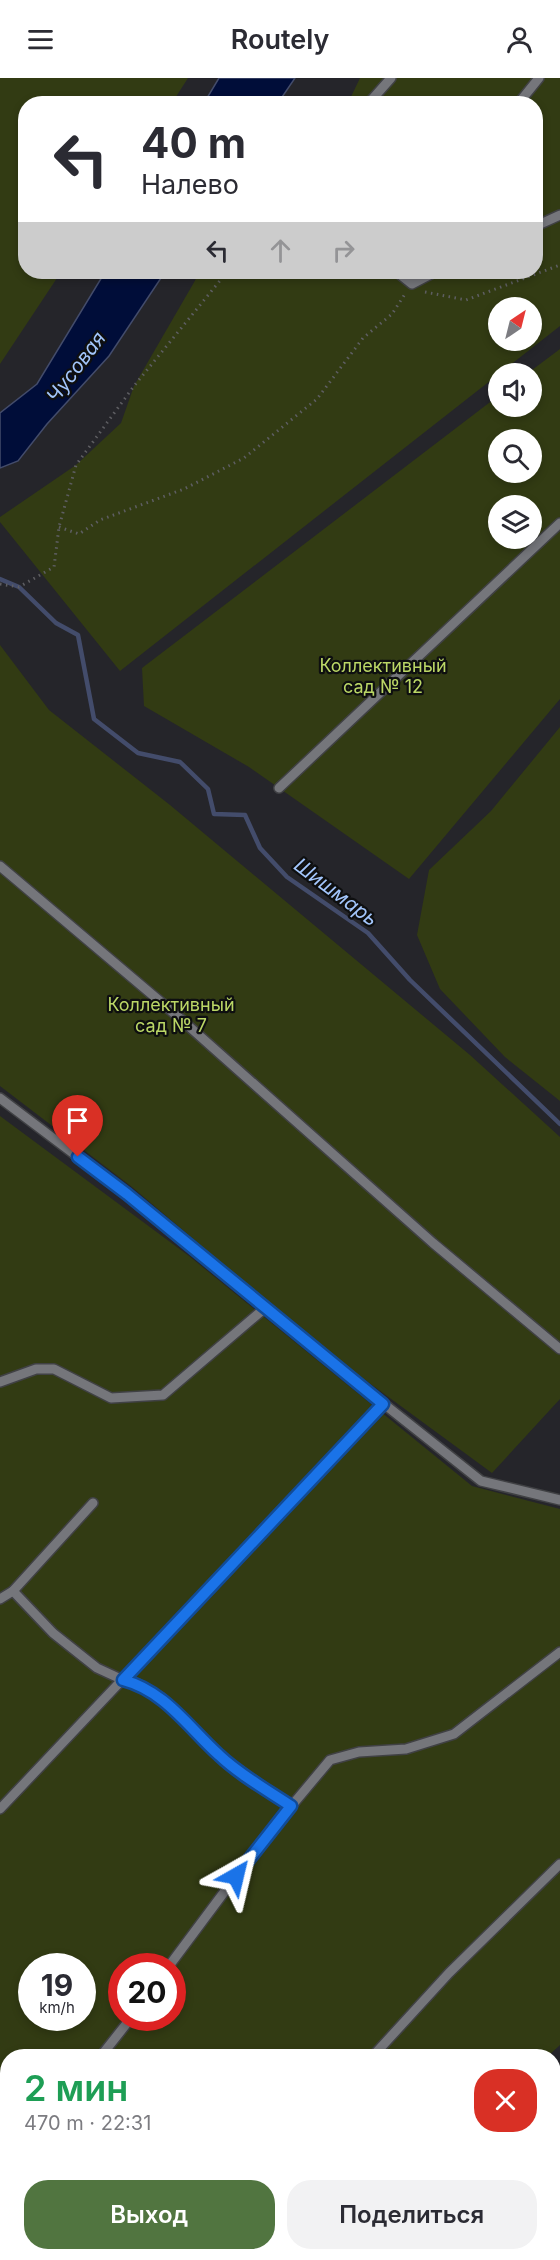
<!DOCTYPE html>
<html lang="ru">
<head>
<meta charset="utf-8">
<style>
	:root { --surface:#fff; --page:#f2f2f3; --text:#2b2b33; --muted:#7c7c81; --accent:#517540 }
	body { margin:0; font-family:Inter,sans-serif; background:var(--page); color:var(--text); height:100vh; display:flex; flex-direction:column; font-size:22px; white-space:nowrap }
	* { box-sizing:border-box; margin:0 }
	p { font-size:20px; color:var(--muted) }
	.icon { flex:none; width:33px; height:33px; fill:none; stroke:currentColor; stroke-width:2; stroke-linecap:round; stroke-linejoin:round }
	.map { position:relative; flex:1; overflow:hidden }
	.side { position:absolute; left:0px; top:1971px; width:561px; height:212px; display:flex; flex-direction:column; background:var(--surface); border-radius:24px 24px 0 0; box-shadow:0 3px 9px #0003 }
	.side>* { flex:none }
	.hud { position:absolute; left:18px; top:18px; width:525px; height:183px; border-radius:24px; box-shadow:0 3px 9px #0003; background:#fff; color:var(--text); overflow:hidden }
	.needle { width:39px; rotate:35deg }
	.buttons { position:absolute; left:488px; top:219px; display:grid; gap:12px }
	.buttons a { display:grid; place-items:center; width:54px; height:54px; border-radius:50%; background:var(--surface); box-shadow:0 3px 9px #0003; font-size:30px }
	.speed { position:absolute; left:18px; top:1875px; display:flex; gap:12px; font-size:30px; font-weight:700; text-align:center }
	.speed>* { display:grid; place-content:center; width:78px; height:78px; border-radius:50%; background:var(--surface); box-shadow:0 3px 9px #0003; line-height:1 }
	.speed small { font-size:15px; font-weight:400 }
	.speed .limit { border:9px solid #d22; background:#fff; color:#111 }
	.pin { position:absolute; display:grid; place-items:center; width:51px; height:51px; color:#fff; margin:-62px -26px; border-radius:50% 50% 50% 0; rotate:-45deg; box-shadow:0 0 6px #0007 }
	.pin .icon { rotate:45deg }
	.me { position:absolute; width:66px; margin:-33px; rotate:37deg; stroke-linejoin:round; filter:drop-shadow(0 0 4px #0008) }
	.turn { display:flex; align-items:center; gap:21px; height:126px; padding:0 24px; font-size:27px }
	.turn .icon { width:78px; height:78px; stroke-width:2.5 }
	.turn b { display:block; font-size:42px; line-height:51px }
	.lanes { display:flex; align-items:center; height:57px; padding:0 24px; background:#0003; justify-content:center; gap:30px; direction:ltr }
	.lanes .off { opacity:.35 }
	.round { display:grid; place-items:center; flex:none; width:63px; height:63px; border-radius:24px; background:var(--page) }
	.head { display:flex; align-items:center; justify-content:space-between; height:102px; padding:0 24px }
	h1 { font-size:36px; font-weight:600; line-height:45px; color:#1e9e55 }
	.action { display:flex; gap:12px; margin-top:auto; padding:12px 24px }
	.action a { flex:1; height:69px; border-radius:24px; background:var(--accent); color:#fff; font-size:24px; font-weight:600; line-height:69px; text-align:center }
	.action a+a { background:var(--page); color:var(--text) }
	header { display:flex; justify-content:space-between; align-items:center; height:78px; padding:0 24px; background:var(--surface); font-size:27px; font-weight:600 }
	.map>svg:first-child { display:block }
	.green { fill:#323b13; fill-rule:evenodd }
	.water { fill:#000d39; stroke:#434c6b; stroke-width:1.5 }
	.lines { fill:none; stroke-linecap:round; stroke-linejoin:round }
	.stream { stroke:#434c6b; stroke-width:4.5 }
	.lane-casing { stroke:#404144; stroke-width:12 }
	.path { stroke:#5e5e62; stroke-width:3; stroke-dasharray:1.5 4.5; stroke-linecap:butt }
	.lane { stroke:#75767b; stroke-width:9 }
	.route-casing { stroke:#114b97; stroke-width:15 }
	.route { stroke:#1a73e8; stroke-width:10 }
	.labels { text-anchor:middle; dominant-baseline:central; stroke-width:4.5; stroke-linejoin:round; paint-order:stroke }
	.park-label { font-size:18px; fill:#bbd766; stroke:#0e0f10 }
	.water-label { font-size:20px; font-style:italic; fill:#a3c6fc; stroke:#0e0f10 }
</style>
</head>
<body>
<header><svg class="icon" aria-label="menu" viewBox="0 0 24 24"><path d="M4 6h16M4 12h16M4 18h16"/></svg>Routely<svg class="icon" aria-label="person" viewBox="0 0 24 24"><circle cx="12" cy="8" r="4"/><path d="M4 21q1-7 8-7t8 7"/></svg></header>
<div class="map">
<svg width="560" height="2182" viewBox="0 0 560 2182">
	<rect width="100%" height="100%" fill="#25252a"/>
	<g class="green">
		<polygon points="0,0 188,0 172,25 26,26 26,194 61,194 0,286"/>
		<path d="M360,0H560V248L120,593L0,444V439L76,387L121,345L134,308L200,194H536V26L348,25ZM498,230H531V262H498Z"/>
		<path d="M560,271V621L409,801L249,689L144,628L142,590L498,318V328H531V296L528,295ZM498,362H531V394H498ZM498,428H531V460H498Z"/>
		<polygon points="0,567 49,632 170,727 470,977 560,1059 560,1321 492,1395 323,1271 132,1109 0,1008"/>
		<polygon points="560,649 560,1023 505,979 440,911 417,857 429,792 491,733"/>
		<path d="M0,1038L189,1178L472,1408L560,1431V1967L548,1978H8L7,2090L0,2088ZM32,1888H82V1940H32ZM122,1888H172V1940H122Z"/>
		<polygon points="560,2005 560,2182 417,2182 417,2175 554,2175 554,2011"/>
		<polygon points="0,2136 7,2138 8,2175 267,2175 279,2182 0,2182"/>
	</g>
	<g class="water">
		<polygon points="219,0 295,0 278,25 204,25"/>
		<polygon points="105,194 165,194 109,278 47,346 18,383 0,390 0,335 37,306"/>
	</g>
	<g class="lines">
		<polyline class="stream" points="0,501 19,509 56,545 78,557 94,641 138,675 180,684 208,711 214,736 245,737 260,770 287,799 368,855 410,902 560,1046"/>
		<defs>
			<g id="lane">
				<polyline points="368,26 391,0"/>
				<polyline points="518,26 539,0"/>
				<polyline points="536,148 560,137"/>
				<polyline points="397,194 412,206 435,194"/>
				<polyline points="279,710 560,445"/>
				<polyline points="0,788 175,936 433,1165 560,1271"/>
				<polyline points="0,1020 127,1116 316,1272 481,1403 560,1422"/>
				<polyline points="0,1304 36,1291 54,1291 111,1320 163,1317 265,1230"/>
				<polyline points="13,1513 53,1555 97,1590 123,1602 138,1606 162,1620 220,1679 291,1728"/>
				<polyline points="0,1521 13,1513 93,1425"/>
				<polyline points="0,1731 383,1326"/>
				<polyline points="169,1888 263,1762 330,1682 359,1674 406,1671 454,1656 560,1574"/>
				<polyline points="101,1978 131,1940"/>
				<polyline points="373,1978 449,1895 560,1786"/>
				<polyline points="0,2069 8,2069"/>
				<polyline points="355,2175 363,2182"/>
			</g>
		</defs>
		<use href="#lane" class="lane-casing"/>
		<g class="path">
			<polyline points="425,214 466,222 560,187"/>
			<polyline points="59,449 79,456 100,442 184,411 244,380 317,321 363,260 392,236 405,216"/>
			<polyline points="0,506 19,509 54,489 59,449 76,387 134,308 227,194"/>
		</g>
		<use href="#lane" class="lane"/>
	</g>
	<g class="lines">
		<defs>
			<path id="route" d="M78,1079L127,1116L383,1326L123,1602C165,1613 188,1649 219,1677C240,1697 267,1712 291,1728L236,1798"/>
		</defs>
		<use href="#route" class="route-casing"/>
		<use href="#route" class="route"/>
	</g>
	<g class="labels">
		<g class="park-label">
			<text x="383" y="587">Коллективный<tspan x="383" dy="21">сад № 12</tspan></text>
			<text x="171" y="926">Коллективный<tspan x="171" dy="21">сад № 7</tspan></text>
		</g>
		<g class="water-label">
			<text transform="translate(76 289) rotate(-53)">Чусовая</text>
			<text transform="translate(336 814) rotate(37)">Шишмарь</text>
		</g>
	</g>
</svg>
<div class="buttons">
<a><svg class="needle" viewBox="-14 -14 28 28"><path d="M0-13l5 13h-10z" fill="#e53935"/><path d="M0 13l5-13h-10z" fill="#7c7c81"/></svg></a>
<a><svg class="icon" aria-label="sound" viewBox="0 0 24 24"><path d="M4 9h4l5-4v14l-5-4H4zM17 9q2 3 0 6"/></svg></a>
<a><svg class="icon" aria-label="search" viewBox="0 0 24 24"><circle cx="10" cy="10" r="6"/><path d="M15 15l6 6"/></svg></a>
<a><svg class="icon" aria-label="layers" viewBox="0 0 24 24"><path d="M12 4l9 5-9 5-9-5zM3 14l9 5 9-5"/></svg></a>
</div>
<div class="speed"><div>19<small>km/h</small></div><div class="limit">20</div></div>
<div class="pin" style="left:78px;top:1079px;background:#d93025"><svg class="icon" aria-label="arrive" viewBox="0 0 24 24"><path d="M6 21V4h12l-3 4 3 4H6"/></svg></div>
<svg class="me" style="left:236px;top:1798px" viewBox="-20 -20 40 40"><path d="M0-17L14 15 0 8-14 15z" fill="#1a73e8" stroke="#fff" stroke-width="4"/></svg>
<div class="hud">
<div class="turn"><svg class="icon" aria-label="left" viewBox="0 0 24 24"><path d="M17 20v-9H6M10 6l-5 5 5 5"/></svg><div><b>40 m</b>Налево</div></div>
<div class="lanes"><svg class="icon" aria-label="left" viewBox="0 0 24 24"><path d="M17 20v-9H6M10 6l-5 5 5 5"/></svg><svg class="icon off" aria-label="ahead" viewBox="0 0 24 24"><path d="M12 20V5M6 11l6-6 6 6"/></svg><svg class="icon off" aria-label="right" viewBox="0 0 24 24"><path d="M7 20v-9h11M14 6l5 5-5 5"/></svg></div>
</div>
<section class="side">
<div class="head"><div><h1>2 мин</h1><p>470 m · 22:31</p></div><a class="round" style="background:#d93025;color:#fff"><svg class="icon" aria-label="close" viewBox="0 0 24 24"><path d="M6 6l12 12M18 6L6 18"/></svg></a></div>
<div class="action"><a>Выход</a><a>Поделиться</a></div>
</section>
</div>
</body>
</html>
